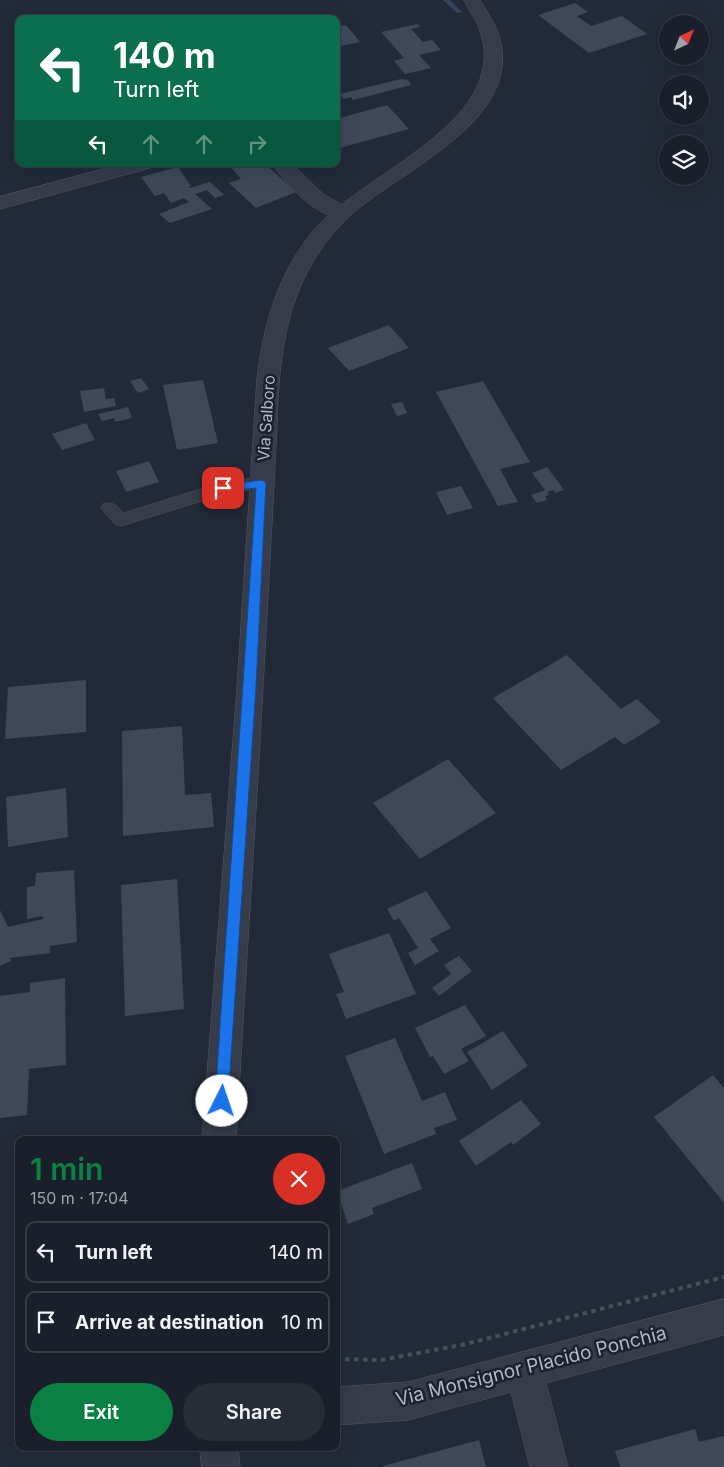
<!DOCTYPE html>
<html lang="en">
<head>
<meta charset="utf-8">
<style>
	:root { --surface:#1a202b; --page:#272d37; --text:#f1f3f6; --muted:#9fa3a9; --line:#383e47; --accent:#0b8043 }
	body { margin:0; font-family:Inter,sans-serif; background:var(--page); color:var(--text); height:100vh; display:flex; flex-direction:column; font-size:19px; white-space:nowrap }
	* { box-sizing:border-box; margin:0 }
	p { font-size:16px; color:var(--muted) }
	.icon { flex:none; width:28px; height:28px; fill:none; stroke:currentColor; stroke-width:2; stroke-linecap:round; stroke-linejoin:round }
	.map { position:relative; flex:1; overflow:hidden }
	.details { position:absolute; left:15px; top:1136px; width:325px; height:315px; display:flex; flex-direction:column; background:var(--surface); border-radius:10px; box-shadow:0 5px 20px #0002,0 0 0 1px var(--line) }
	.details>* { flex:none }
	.top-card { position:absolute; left:15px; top:15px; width:325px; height:152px; border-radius:10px; box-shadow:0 5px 20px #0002,0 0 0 1px var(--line); background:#0b6e4f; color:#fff; overflow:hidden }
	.needle { width:32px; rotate:43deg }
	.controls { position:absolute; left:659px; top:15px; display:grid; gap:10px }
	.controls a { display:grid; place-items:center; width:50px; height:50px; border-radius:50%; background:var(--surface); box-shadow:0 5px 20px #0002,0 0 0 1px var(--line); font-size:25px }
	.pin { position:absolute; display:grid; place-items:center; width:42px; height:42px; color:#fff; margin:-21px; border-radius:10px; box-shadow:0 2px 8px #0006 }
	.me { position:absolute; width:55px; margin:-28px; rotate:4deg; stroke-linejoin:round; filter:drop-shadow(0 0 4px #0008) }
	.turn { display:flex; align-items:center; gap:18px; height:105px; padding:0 15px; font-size:22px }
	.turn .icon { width:65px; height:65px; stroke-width:2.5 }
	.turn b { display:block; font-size:35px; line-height:42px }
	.lanes { display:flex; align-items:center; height:48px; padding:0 15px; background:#0003; justify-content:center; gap:25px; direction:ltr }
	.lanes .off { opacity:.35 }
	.round { display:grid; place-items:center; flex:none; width:52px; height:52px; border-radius:26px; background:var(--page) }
	.head { display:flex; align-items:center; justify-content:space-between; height:85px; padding:0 15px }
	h1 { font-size:30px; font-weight:600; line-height:38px; color:var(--accent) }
	.cta { display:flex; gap:10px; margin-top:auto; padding:10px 15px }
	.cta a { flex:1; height:58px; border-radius:30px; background:var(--accent); color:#fff; font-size:20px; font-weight:600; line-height:58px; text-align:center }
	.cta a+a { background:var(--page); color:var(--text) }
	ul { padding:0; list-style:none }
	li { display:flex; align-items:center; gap:15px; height:62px; margin:0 10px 8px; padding:0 5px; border:2px solid var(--line); border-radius:10px }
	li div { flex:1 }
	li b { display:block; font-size:19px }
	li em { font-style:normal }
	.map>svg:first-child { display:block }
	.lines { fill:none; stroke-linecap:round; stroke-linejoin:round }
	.stream { fill:#364460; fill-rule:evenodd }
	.building { fill:#3f4859 }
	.service-casing { stroke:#515764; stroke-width:1 }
	.minor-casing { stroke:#515764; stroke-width:1 }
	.tertiary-casing { stroke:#515764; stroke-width:1 }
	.path { stroke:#425357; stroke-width:4; stroke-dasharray:4.5 4.5; stroke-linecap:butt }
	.service { fill:#363c4a; fill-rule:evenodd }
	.minor { fill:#363c4a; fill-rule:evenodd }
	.tertiary { fill:#363c4a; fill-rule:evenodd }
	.route { fill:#1a73e8; stroke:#114b97 }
	.labels { text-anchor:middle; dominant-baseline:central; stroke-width:5; stroke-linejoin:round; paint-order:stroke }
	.street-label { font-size:16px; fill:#b1b7c6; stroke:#1b212e }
	.near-street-label { font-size:19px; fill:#b1b7c6; stroke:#1b212e }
</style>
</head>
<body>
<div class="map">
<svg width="724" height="1467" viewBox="0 0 724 1467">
	<rect width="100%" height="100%" fill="#222a39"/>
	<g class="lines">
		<polygon class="stream" points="443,0 450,0 462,12 457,13"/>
	</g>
	<g class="building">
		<polygon points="575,3 588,12 577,16 591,26 622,16 647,34 589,53 538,15"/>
		<polygon points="418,24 420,27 411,29 423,42 432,40 441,50 419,55 431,68 405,74 394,61 404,58 381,32"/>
		<polygon points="346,25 352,32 360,42 341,46 336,40 336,27"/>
		<polygon points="401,79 408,80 411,85 353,100 351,97 343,99 340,94"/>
		<polygon points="387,105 409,129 336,149 336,119"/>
		<polygon points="228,164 265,164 296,192 256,208 229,183 241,179"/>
		<polygon points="178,167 191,186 188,187 190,188 210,182 224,195 215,198 207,190 195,194 212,209 170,223 159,214 189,202 184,198 171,203 164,193 155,196 141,177"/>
		<polygon points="389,325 409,348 349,371 328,348"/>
		<polygon points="141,378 149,389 138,393 130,381"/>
		<polygon points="203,380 218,443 177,450 163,385"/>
		<polygon points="483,381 530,462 500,469 518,502 498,506 436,392"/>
		<polygon points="104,388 106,399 114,398 116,406 84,412 80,391"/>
		<polygon points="402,402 407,413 397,416 391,404"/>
		<polygon points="128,407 132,418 115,422 114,418 102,421 98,414"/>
		<polygon points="86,423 95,440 62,450 52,434"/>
		<polygon points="149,461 159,482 126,492 116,471"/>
		<polygon points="547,467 564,490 555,493 553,490 547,492 549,495 545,496 547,500 537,503 531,495 545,490 532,473"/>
		<polygon points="461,486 473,508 447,515 436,492"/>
		<polygon points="567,655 621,709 637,699 661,722 624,745 615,737 561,770 493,698"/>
		<polygon points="86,680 86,732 5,739 8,687"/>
		<polygon points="182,726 185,795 211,793 214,827 123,836 122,731"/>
		<polygon points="448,759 496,813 420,859 373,803"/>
		<polygon points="66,788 68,837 8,847 6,797"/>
		<polygon points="74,870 77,942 50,946 50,953 10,958 11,961 0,966 0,910 8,927 43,919 43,916 27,919 27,887 35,886 36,873"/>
		<polygon points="177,879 184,1009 125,1016 121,885"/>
		<polygon points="426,891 451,928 430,939 439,951 415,965 408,953 418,948 399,918 394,921 387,909"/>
		<polygon points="389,933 416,994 346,1019 336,994 344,992 329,954"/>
		<polygon points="459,956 472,971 439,996 432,988 451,974 444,965"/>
		<polygon points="65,978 66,1065 29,1069 27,1115 0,1118 0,996 30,992 30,983"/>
		<polygon points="465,1005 486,1036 461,1049 469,1061 444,1074 433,1056 430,1057 415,1028"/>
		<polygon points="503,1031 528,1066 492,1090 467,1052"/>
		<polygon points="395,1038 422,1101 445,1092 457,1120 434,1128 436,1134 384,1154 345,1056"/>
		<polygon points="713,1075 724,1088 724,1203 654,1117"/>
		<polygon points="521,1100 541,1124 513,1145 511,1142 476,1166 459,1141"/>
		<polygon points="412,1163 422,1189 372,1208 374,1214 348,1224 337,1191"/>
		<polygon points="695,1429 699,1442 724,1436 724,1467 620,1467 615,1451"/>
		<polygon points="479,1440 486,1467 384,1467 383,1466"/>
	</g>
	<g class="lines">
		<defs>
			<path id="service" d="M261,477L267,479L269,483L267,487L224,494L121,526L115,524L101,508L103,504C113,501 117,506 124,513L223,482Z"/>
			<g id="minor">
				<polygon points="122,164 153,164 150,168 0,209 0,197"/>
				<path d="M273,164H292L323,194L349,209L352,213L349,217C323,224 284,184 273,164Z"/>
				<polygon points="724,1299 724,1335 546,1383 568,1467 530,1467 511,1392 408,1420 336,1425 336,1387 408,1382"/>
			</g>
			<g id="tertiary">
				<path d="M464,0H480C486,10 494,22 498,33C528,118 403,169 353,213C321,242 301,276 290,317C278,359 278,403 276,446C273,502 270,558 267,614C258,789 246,965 236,1140H202L237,687L257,378C264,323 278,272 315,229C363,173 508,123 481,34C478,22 469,11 464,0Z"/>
				<polygon points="200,1448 238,1448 240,1467 202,1467"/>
			</g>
		</defs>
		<use href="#service" class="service-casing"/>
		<use href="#minor" class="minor-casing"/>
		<use href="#tertiary" class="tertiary-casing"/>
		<polyline class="path" points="336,1359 381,1360 466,1344 724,1277"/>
		<use href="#service" class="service"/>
		<use href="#minor" class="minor"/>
		<use href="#tertiary" class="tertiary"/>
	</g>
	<polygon class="route" points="262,480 266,483 256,687 228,1101 226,1105 222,1107 217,1105 215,1101 256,488 223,492 218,488 223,485"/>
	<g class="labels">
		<g class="street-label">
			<text transform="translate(266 418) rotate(-86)">Via Salboro</text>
		</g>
		<g class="near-street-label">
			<text transform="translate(531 1366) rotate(-14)">Via Monsignor Placido Ponchia</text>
		</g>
	</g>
</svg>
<div class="controls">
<a><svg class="needle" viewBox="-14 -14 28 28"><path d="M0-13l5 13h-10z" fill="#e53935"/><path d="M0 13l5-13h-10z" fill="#9fa3a9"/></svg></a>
<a><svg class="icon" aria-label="sound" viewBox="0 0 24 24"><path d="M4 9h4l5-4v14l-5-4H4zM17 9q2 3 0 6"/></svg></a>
<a><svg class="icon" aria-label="layers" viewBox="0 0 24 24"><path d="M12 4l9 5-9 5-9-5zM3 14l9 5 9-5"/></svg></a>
</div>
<div class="pin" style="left:223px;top:488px;background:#d93025"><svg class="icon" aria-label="arrive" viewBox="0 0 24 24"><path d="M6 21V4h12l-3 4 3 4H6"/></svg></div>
<svg class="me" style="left:222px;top:1101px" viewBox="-20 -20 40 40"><circle r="19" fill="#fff"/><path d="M0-13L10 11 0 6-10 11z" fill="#1a73e8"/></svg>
<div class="top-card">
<div class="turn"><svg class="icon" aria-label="left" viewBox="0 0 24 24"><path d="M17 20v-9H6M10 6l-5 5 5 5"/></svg><div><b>140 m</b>Turn left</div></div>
<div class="lanes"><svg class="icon" aria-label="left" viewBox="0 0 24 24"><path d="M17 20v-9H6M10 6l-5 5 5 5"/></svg><svg class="icon off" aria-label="ahead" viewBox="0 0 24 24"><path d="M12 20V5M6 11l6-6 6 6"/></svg><svg class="icon off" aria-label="ahead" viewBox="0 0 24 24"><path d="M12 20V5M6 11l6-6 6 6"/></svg><svg class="icon off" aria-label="right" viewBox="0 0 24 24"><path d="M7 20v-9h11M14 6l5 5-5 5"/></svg></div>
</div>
<section class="details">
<div class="head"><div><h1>1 min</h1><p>150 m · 17:04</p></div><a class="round" style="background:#d93025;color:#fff"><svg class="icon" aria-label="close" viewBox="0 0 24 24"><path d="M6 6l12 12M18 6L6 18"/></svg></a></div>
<ul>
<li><svg class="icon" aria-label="left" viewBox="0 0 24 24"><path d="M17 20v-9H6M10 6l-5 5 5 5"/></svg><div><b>Turn left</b></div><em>140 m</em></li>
<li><svg class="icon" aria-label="arrive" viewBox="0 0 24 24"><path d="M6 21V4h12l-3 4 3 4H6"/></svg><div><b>Arrive at destination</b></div><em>10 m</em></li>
</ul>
<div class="cta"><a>Exit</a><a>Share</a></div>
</section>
</div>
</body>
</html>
